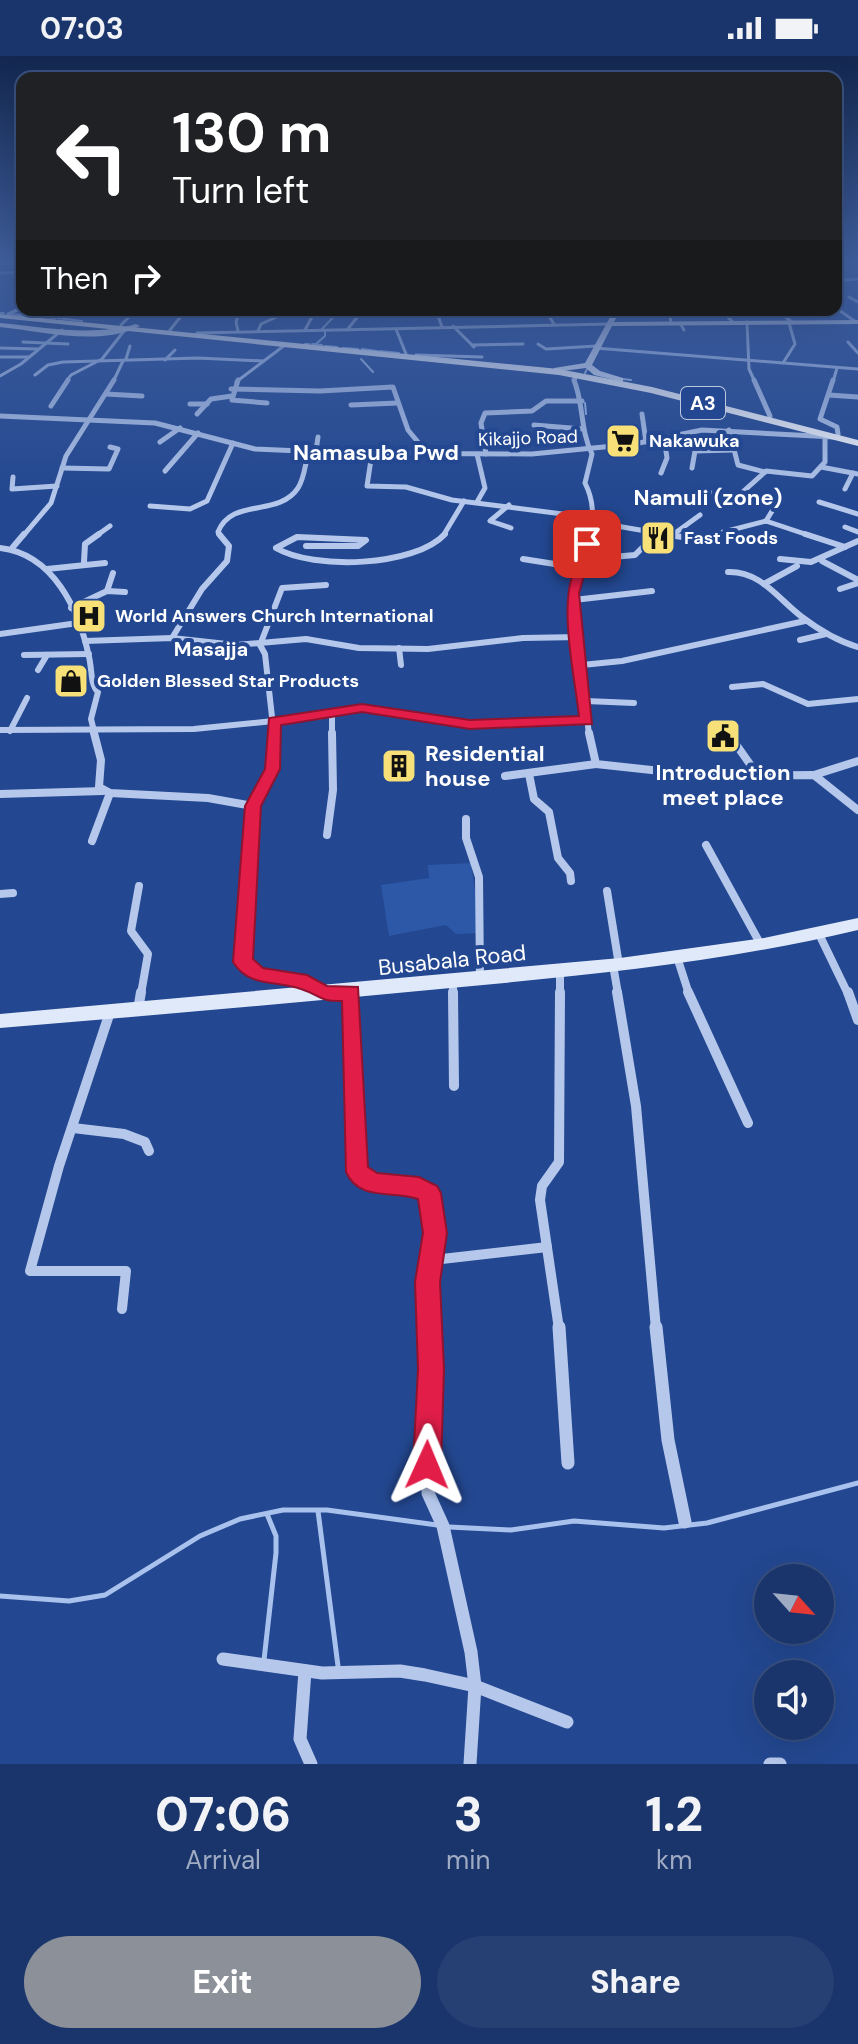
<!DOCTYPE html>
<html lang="en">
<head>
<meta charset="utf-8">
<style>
	:root { --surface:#1a356c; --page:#274074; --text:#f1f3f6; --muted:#9fabc2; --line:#38507f; --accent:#8c9099 }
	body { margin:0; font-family:"DM Sans",sans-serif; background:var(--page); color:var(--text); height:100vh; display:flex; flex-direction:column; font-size:30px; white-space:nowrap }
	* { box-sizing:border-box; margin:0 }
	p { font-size:26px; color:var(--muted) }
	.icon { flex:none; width:44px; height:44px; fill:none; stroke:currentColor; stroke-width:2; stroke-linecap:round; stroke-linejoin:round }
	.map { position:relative; height:1708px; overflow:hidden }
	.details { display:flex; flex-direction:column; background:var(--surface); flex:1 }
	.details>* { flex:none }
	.hud { position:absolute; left:16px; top:16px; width:826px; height:244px; border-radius:16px; box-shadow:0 8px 32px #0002,0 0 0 2px var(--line); background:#202124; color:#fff; overflow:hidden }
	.needle { width:52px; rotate:117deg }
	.tools { position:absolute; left:754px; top:1508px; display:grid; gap:16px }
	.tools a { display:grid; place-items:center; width:80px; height:80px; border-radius:50%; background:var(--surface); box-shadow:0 8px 32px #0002,0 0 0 2px var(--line); font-size:40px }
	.pin { position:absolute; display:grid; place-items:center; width:68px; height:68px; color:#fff; margin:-34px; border-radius:16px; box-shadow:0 4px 12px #0006 }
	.me { position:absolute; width:88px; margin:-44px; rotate:1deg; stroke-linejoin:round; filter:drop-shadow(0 0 6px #0008) }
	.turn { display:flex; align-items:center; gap:28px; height:168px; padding:0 24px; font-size:36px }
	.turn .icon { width:104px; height:104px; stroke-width:2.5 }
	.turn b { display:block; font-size:56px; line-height:68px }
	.then { display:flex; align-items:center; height:76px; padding:0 24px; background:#0003; gap:16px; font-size:30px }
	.eta { display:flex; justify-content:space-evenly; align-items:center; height:136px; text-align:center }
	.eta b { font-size:48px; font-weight:800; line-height:56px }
	.action { display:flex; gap:16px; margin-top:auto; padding:16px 24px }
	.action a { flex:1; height:92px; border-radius:48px; background:var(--accent); color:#fff; font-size:32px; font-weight:800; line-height:92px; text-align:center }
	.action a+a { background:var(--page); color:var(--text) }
	.status { display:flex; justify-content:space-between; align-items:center; height:56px; padding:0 40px; background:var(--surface); direction:ltr }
	.status svg { height:22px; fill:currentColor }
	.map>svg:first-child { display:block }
	.green { fill:#2d58a8 }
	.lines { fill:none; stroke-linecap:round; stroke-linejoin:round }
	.stream-far1 { stroke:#a9c1ed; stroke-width:2 }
	.stream { stroke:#a9c1ed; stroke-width:5 }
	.street-far5 { stroke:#b5c8ec; stroke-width:3 }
	.street-far4 { stroke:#b5c8ec; stroke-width:5 }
	.street-far3 { stroke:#b5c8ec; stroke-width:6 }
	.street-far2 { stroke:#b5c8ec; stroke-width:8 }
	.street-far1 { stroke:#b5c8ec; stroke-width:10 }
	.street { stroke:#b5c8ec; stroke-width:13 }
	.secondary { fill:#e0e9fa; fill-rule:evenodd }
	.primary { fill:#fafbff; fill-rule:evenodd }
	.route { fill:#e11d48; stroke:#92132f; stroke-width:2 }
	.labels { text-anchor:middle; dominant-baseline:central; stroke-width:8; stroke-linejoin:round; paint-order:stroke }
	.far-street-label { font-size:18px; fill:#fff; stroke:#234790 }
	.far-poi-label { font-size:18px; font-weight:bold; fill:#fff; stroke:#234790; text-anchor:start }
	.shield { fill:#234790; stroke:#bdc8de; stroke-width:2 }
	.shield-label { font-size:20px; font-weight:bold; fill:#fff }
	.far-neighbourhood-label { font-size:20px; font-weight:bold; fill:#fff; stroke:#234790 }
	.far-quarter-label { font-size:22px; font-weight:bold; fill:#fff; stroke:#234790 }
	.poi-label { font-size:22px; font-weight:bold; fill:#fff; stroke:#234790; text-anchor:start }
	.street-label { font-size:22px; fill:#fff; stroke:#234790 }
</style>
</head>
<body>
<div class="status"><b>07:03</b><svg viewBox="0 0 49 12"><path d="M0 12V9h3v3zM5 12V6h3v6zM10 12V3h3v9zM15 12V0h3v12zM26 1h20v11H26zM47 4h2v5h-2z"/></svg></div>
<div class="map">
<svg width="858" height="1708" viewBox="0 0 858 1708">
	<rect width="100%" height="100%" fill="#234790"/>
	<polygon class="green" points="471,807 481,877 456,878 446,869 389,880 381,829 429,822 428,809"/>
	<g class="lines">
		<g class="stream-far1">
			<polyline points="0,208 22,208"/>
			<polyline points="0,257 4,257"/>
			<polyline points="10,258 32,260"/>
			<polyline points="35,260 55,262"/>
			<polyline points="58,262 82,265"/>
			<polyline points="322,273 340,254"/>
			<polyline points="305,288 309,288"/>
			<polyline points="312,288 322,289"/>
			<polyline points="316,288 325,280 325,275"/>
			<polyline points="325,290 337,291"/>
			<polyline points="343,292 358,293"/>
			<polyline points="362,293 377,295"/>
			<polyline points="379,295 399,297"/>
			<polyline points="361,303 373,316"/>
			<polyline points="585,317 587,313"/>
			<polyline points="623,323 631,324"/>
			<polyline points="585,347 586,358"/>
		</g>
		<g class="stream">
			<polyline points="318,1455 338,1610"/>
			<polyline points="449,1471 511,1474 574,1465 664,1472 707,1467 858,1427"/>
			<polyline points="0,1540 69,1545 105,1539 200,1480 240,1463 283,1454 327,1454 437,1469"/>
			<polyline points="264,1604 276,1497 276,1480 267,1458"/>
		</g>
		<g class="street-far5">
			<polyline points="0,217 22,216"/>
			<polyline points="836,225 858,223"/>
			<polyline points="849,241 858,246"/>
			<polyline points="836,252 856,266"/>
			<polyline points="271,254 281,254"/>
			<polyline points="305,254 313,259 305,274"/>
			<polyline points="436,254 442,271"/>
			<polyline points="545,254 554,268"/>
			<polyline points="587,254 616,256"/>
			<polyline points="669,254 671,267"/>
			<polyline points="720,254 733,266"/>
			<polyline points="777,254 793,267"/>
			<polyline points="8,258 22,252"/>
			<polyline points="747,266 749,313 755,326"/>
			<polyline points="680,267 684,274"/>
			<polyline points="121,269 136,254"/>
			<polyline points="453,270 474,291"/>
			<polyline points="396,273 406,298"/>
			<polyline points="170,274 186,254"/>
			<polyline points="347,274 363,254"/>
			<polyline points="238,275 236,266 240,254"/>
			<polyline points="258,275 261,268 279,260"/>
			<polyline points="197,277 609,268"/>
			<polyline points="23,286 68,288"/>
			<polyline points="848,286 858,297"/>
			<polyline points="538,288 546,293 596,290"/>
			<polyline points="472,289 523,288"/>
			<polyline points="0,292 38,293"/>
			<polyline points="595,292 858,313"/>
			<polyline points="416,299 482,301"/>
			<polyline points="0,301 29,301"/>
			<polyline points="126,303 130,290"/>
			<polyline points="165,304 175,294"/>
			<polyline points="783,307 795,288 789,267"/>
			<polyline points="35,319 48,309 63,306 198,302 264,305"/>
			<polyline points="0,320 21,308 62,274"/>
			<polyline points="66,326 71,319 102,303 124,275"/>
			<polyline points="113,326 123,305"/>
			<polyline points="236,326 285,289"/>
			<polyline points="575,326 576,319"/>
			<polyline points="833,326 837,312"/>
		</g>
		<g class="street-far4">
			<polyline points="238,324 232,344 267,347"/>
			<path d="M574,324C584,349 580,374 592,398L585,427C594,445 594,460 589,480"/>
			<polyline points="754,324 770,360"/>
			<polyline points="833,324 820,363 837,371 838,378"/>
			<polyline points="231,333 320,335 393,331 408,374 427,397"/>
			<polyline points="106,338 142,340"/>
			<polyline points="829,339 858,341"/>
			<polyline points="190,348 207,348"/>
			<polyline points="351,349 397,347"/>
			<polyline points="51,350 68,324"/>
			<polyline points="197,358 211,343 232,340"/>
			<polyline points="642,358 646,386"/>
			<polyline points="0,360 155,367 255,393 347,397 532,398 634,388 702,374 834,381"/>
			<polyline points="534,369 583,373"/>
			<polyline points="729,374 738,409 765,416"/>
			<polyline points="160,386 180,372"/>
			<polyline points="316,395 318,381"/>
			<polyline points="372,397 367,430 406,431 452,444 594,462"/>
			<polyline points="477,398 485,432 477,446"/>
			<polyline points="486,398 481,367 485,357 532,355 546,345 582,345"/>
			<polyline points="821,411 858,418"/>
			<polyline points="62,412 109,413 118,393 110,391"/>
			<polyline points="692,412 695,395 733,394"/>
			<polyline points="165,415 198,377"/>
			<polyline points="661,417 667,402 664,382"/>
			<polyline points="13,421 12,433 57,430"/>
			<polyline points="845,433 853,417"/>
			<polyline points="700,435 736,442 766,415 812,420 825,406 825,383"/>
			<polyline points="819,446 858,458"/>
			<polyline points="509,449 490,465 511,472"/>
			<polyline points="150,450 190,453 207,445 233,387"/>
			<polyline points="766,465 777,447"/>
			<polyline points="593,466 675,480"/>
			<polyline points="845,471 858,476"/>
			<polyline points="23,480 51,447 66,400 114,324"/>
			<polyline points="96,480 110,470"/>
			<path d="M221,480L218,476C232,441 278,462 298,432C305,421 305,407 309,395"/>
			<polyline points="443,480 464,445"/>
			<polyline points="671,480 700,459"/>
			<polyline points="708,480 766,465 811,480"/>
		</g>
		<g class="street-far3">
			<polyline points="663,478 695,483 716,478"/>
			<polyline points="805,478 845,491"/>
			<polyline points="671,480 674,478"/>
			<path d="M306,490H358L366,484L297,481L276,492C313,514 415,511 445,478"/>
			<polyline points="13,491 24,478"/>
			<path d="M0,492C53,498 79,553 89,601C92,612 90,628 98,636L91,663L95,679"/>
			<polyline points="523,503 580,512"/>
			<polyline points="590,503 635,499 656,478"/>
			<polyline points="780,503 811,506 858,485"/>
			<polyline points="822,505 858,524"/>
			<polyline points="84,506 85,488 99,478"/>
			<polyline points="47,513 105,507"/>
			<path d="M728,516C761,515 778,543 802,561C819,574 837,585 858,591"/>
			<polyline points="764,528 797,510"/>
			<polyline points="840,533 858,527"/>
			<polyline points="107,535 113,517"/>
			<polyline points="574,544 652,535"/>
			<polyline points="71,552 107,535 125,536"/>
			<polyline points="0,578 78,567"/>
			<polyline points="172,582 202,533 227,505 229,490 219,478"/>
			<polyline points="800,584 826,578"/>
			<polyline points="85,585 172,582 236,589 306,583 359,592 428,593 523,582 580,581"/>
			<polyline points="399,592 401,609"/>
			<polyline points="24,599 89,598"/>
			<polyline points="582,609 622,605 805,565"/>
			<polyline points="38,614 47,599"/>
			<polyline points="732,631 763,628 808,648 858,643"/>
			<polyline points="586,645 634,647"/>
			<polyline points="332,658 332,679"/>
			<polyline points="0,674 194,673 322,660 354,652 470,668 586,664"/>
			<polyline points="10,675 27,642"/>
			<polyline points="726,675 729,679"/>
			<polyline points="274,679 265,598 260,589 282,532 326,529"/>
			<polyline points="589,679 573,537 580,512 590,503 587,488 590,478"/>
		</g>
		<g class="street-far2">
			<polyline points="94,677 101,704 99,731 110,737 208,742 253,750"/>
			<path d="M274,677L269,724L253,750L243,896L247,911C270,924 297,921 320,935"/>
			<polyline points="589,677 596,708 707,720 814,719 858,754"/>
			<polyline points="728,677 759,721"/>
			<polyline points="529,718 534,743 549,756 558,802 570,817 571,825"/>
			<polyline points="814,719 858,705"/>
			<polyline points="505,720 596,708"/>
			<polyline points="0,738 103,735"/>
			<polyline points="466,763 466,782 479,821 480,922"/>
			<polyline points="327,779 333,734 332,677"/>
			<polyline points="92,785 110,737"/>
			<polyline points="706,789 761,889"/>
			<polyline points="139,830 131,875 148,898 141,938"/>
			<polyline points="607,835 619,909"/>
			<polyline points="0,838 13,837"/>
			<polyline points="819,878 848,938"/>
			<polyline points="677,901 689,938"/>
			<polyline points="613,909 618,938"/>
			<polyline points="453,926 453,938"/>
			<polyline points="560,938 560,915"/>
		</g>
		<g class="street-far1">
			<polyline points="453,936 454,1030"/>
			<polyline points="617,936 636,1050 656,1273"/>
			<polyline points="688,936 748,1067"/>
			<polyline points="848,936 858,964"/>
			<polyline points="351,937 357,1116 372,1127 429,1137 435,1177 427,1226 429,1273"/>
			<polyline points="138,954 141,936"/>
			<polyline points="110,956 59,1110 30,1215 126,1215 122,1253"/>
			<polyline points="73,1072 124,1078 145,1086 149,1095"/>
			<polyline points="433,1204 547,1191"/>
			<polyline points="559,1273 540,1144 542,1130 559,1106 560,936"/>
		</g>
		<g class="street">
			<polyline points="429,1271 428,1437 443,1470 471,1596 475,1630 470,1708"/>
			<polyline points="559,1271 568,1407"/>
			<polyline points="656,1271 668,1384 685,1466"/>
			<polyline points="223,1603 322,1617 400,1615 425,1619 475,1630 567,1666"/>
			<polyline points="305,1615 300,1683 311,1708"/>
			<polyline points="770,1708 780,1708"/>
		</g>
		<g class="secondary">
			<polygon points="614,254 620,254 614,266 858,264 858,268 612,270 592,309 600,315 623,322 623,326 594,319 586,312 554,316 554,312 585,307"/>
			<path d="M0,267C45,271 91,281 136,268L140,270C100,291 42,275 0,271Z"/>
			<path d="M858,862V874C720,907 580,920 440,933C293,947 147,960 0,972V958L620,902L764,882Z"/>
		</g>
		<polygon class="primary" points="0,258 559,313 652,331 858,384 858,390 651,337 559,319 0,262"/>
	</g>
	<linearGradient id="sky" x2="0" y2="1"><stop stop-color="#13274f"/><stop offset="0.46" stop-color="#3f5e9c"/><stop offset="1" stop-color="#3f5e9c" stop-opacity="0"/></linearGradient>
	<rect width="858" height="446" fill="url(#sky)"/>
	<path class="route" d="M583,485H591L596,503L586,513L579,537L592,668L470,673L362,656L281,669L280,713L261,750L253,903L263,912L307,919L327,930L358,931L368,1111L377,1117L419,1121L437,1130L441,1137L447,1177L440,1226L444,1313L441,1409L437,1419L427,1423L417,1419L413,1409L418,1313L415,1226L423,1177L418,1143C394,1134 359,1146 346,1116L342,945C319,946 320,939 301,933C276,924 249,932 233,906L245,750L265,713L269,662L362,648L470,664L579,660C575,620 553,530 583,502Z"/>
	<defs>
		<symbol id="supermarket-square" viewBox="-11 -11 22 22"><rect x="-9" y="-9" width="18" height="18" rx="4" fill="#f7e078" stroke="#234790"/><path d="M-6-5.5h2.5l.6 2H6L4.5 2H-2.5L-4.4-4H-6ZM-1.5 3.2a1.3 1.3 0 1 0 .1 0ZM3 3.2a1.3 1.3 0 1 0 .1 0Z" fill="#111"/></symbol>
		<symbol id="restaurant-square" viewBox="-11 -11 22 22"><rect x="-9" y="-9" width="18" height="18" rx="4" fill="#f7e078" stroke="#234790"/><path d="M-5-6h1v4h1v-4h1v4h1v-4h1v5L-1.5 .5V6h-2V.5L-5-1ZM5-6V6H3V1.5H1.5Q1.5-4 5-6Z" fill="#111"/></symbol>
		<symbol id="hospital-square" viewBox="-11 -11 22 22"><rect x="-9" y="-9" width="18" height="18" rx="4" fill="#f7e078" stroke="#234790"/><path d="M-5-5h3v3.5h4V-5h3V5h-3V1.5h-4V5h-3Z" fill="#111"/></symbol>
		<symbol id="shop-square" viewBox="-11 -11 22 22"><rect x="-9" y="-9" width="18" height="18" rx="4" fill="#f7e078" stroke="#234790"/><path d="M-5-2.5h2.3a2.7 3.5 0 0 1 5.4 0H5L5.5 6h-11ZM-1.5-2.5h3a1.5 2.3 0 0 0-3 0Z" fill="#111"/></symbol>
		<symbol id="civic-square" viewBox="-11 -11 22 22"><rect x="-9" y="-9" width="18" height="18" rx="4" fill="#f7e078" stroke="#234790"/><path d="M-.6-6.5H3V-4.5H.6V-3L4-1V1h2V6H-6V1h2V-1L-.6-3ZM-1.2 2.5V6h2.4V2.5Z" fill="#111"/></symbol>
		<symbol id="building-square" viewBox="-11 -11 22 22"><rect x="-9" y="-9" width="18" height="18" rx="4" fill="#f7e078" stroke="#234790"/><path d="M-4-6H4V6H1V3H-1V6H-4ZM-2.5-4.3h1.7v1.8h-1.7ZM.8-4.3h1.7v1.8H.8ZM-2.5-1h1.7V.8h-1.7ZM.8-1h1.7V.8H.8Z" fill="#111"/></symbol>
	</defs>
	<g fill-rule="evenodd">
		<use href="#supermarket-square" x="603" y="365" width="40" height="40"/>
		<use href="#restaurant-square" x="638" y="462" width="40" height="40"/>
		<use href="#hospital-square" x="69" y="540" width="40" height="40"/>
		<use href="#shop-square" x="51" y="605" width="40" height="40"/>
		<use href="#civic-square" x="703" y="660" width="40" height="40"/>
		<use href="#building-square" x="379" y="690" width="40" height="40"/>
	</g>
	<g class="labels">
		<g class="far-street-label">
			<text transform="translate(528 382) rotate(-2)">Kikajjo Road</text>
		</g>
		<g class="far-poi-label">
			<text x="649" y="385">Nakawuka</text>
			<text x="684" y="482">Fast Foods</text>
			<text x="115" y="560">World Answers Church International</text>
			<text x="97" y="625">Golden Blessed Star Products</text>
		</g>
		<rect class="shield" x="681" y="331" width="44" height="32" rx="6"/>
		<g class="shield-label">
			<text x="703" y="347">A3</text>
		</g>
		<g class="far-neighbourhood-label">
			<text x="211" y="593">Masajja</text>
		</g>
		<g class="far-quarter-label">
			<text x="376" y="396">Namasuba Pwd</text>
			<text x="708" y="441">Namuli (zone)</text>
		</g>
		<g class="poi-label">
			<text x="425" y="697">Residential<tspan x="425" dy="25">house</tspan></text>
			<text x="723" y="716" text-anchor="middle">Introduction<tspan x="723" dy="25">meet place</tspan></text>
		</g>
		<g class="street-label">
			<text transform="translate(452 904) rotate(-6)">Busabala Road</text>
		</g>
	</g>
</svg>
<div class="tools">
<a><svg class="needle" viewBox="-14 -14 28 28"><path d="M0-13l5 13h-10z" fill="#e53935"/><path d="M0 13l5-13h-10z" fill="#9fabc2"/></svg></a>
<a><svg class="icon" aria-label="sound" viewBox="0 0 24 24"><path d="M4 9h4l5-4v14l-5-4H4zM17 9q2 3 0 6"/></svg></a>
</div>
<div class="pin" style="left:587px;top:488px;background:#d93025"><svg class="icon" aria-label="arrive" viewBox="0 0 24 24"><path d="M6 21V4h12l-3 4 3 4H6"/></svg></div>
<svg class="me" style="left:427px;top:1409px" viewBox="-20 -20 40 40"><path d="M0-17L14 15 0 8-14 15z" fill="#e11d48" stroke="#fff" stroke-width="4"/></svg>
<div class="hud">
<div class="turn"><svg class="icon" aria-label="left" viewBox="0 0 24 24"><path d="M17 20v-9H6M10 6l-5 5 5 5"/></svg><div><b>130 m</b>Turn left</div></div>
<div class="then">Then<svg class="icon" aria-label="right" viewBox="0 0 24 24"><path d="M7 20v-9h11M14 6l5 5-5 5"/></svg></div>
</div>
</div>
<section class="details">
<div class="eta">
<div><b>07:06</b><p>Arrival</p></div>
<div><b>3</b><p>min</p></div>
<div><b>1.2</b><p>km</p></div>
</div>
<div class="action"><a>Exit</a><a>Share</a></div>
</section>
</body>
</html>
